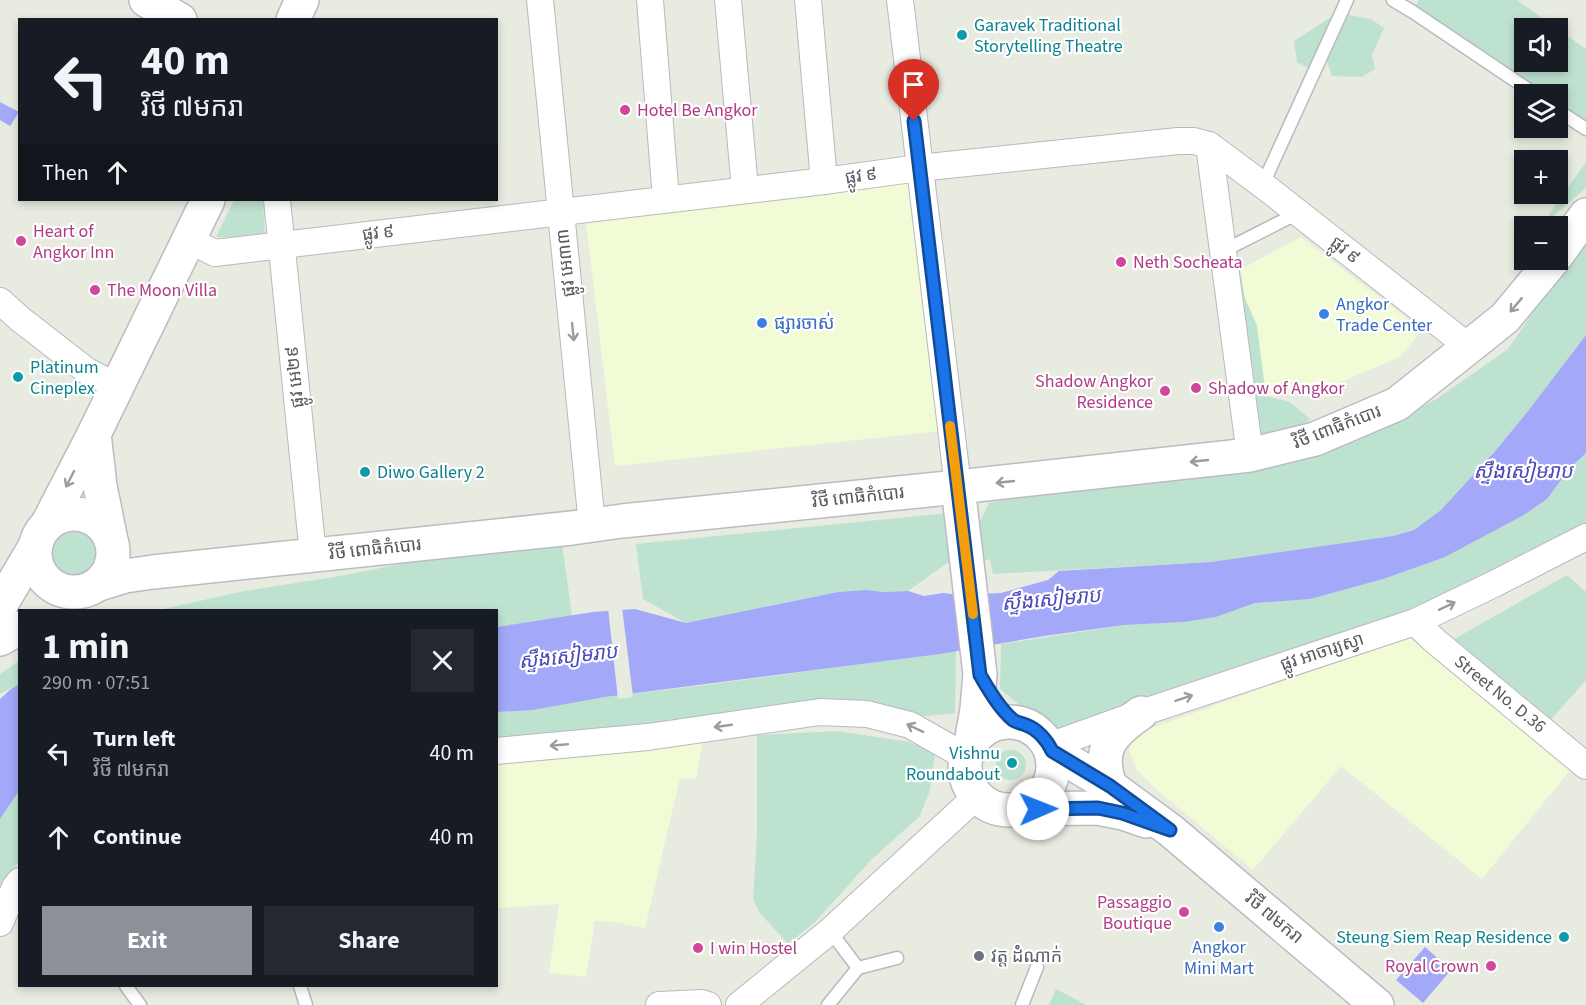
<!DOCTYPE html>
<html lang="en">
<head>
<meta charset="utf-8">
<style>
	:root { --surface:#171b24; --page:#242831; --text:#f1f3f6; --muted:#9ea1a6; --accent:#8c9099 }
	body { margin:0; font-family:"Source Sans 3","Noto Sans Khmer",sans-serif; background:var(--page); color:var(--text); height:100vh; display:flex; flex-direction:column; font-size:22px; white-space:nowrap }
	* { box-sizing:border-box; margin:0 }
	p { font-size:20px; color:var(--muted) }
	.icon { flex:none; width:33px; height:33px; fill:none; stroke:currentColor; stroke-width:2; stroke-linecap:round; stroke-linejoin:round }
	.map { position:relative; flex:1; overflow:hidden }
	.sheet { position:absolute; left:18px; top:609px; width:480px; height:378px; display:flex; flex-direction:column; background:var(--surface); border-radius:0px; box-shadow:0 3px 9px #0003 }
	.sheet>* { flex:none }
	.top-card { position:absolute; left:18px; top:18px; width:480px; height:183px; border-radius:0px; box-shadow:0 3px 9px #0003; background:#171b24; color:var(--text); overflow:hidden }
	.controls { position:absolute; left:1514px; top:18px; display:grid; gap:12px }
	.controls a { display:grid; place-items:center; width:54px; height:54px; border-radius:0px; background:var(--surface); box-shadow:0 3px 9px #0003; font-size:30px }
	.pin { position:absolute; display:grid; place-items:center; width:51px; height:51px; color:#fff; margin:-62px -26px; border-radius:50% 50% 50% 0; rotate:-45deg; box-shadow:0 0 6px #0007 }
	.pin .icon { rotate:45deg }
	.me { position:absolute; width:66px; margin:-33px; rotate:89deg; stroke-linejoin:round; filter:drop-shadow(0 0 4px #0008) }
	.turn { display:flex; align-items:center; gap:21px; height:126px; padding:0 24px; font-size:27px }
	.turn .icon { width:78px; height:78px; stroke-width:2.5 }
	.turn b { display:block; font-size:42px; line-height:51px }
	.then { display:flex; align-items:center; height:57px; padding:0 24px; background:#0003; gap:12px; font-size:22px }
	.round { display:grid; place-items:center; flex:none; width:63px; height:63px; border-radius:0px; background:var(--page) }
	.summary { display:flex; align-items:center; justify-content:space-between; height:102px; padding:0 24px }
	h1 { font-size:36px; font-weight:700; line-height:45px }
	.action { display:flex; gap:12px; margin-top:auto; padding:12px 24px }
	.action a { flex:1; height:69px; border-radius:0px; background:var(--accent); color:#fff; font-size:24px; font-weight:700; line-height:69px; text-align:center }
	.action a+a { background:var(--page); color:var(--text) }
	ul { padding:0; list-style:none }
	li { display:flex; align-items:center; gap:18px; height:84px; padding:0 24px }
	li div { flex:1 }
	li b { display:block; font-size:22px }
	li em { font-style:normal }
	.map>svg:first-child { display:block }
	.commercial { fill:#f1fbd6 }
	.green { fill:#bee2d0; fill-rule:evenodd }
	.water { fill:#a3a8f9 }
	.pier { fill:#e8ebe0 }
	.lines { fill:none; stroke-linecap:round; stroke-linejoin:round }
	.lane-casing { stroke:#b9b8bf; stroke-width:15 }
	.street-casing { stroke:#b9b8bf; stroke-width:28 }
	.secondary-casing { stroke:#bcbbc3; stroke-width:36 }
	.lane { stroke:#fff; stroke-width:12 }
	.street { stroke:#fff; stroke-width:26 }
	.secondary { stroke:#fff; stroke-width:33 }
	.oneway { stroke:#9c9ba0 }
	.route-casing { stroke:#114b97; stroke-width:15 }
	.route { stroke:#1a73e8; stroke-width:10 }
	.slow { stroke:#f59e0b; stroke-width:10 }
	.culture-dot { fill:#0f9aa8; stroke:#fff; stroke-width:2 }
	.hotel-dot { fill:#d1479c; stroke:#fff; stroke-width:2 }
	.shop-dot { fill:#3f7fe0; stroke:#fff; stroke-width:2 }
	.worship-dot { fill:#6b7280; stroke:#fff; stroke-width:2 }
	.labels { text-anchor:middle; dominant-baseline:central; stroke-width:4.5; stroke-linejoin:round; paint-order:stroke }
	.culture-label { font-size:18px; fill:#0d838f; stroke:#fff; text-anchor:start }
	.hotel-label { font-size:18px; fill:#b23c85; stroke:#fff; text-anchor:start }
	.street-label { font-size:18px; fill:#5a5961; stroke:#fff }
	.shop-label { font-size:18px; fill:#366cbe; stroke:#fff; text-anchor:start }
	.worship-label { font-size:18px; fill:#5b616d; stroke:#fff; text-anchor:start }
	.water-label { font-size:20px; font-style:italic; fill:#4a48ba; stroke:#fff }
</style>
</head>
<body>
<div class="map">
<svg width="1586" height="1005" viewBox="0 0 1586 1005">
	<rect width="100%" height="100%" fill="#e8ebe0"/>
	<g class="commercial">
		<polygon points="910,180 929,354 940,431 615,466 585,214"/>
		<polygon points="1301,237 1422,330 1400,357 1327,388 1257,398 1241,269"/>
		<polygon points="1408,636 1571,769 1482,879 1341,766 1253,870 1157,790 1137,770 1129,750 1135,734"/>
		<polygon points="705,730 696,779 680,778 645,928 614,922 595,921 586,977 549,973 559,904 500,908 497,907 496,745"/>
	</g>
	<g class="green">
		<path d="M1419,0H1517L1586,49V129L1557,110V94H1535L1413,12ZM1524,28H1557V62H1524Z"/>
		<polygon points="1349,15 1371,19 1384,28 1372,55 1375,69 1362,77 1332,76 1327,61 1310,69 1297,62 1294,41 1328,19"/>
		<polygon points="1586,162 1586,188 1557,213 1548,224 1548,226 1541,226"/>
		<polygon points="234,200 263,200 265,238 216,237"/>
		<polygon points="1586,234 1586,335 1528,411 1496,450 1441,510 1414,530 1393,536 1211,562 993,574 990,560 972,561 974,534 989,503 1050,491 1138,478 1226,475 1357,441 1438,398 1508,349"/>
		<polygon points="1239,269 1245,298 1257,326 1266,396 1290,402 1310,419 1284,439 1252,447 1230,272"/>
		<polygon points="1586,453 1586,529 1449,595 1063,734 1048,728 1000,689 1001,644 1124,625 1184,622 1216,617 1255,603 1308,599 1445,557 1524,515 1547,499 1570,468"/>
		<polygon points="949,513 958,561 947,563 908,591 884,592 866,590 838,592 686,623 643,599 636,544"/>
		<circle cx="75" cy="553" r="24"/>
		<polygon points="562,543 572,616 497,627 496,610 159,610 244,591 340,576 472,550"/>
		<polygon points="1567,575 1586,592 1586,680 1547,724 1449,642"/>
		<polygon points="956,651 955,713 907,718 497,741 497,712 533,710 605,697 706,685"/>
		<polygon points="19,661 19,684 0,694 0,674"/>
		<polygon points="837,731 909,742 935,754 930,790 920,816 871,860 815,922 788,944 760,913 753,899 757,836 757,735"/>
		<circle cx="1011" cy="765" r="15"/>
		<polygon points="19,791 19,861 7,876 0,894 0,819"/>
		<polygon points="1056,989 1086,1005 1049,1005"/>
	</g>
	<g class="water">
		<polygon points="0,102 19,112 10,126 0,120"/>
		<polygon points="1586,335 1586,453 1570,468 1547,499 1524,515 1445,557 1383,579 1310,599 1255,603 1216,617 1184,622 1124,625 1044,636 940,654 605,697 533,710 497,712 497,627 593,612 635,609 686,623 838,592 866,590 884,592 908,591 924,596 943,593 959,595 1001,593 1048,580 1059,571 1211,562 1393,536 1414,530 1441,510 1496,450 1528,411"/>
		<polygon points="19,684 19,791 0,819 0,699 11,689"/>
		<polygon points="1425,947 1451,970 1423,1003 1396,980"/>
	</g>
	<polygon class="pier" points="622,607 633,697 618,699 608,608"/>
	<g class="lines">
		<defs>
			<g id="lane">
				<polyline points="1393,0 1413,12 1535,94"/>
				<polyline points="1557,110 1586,129"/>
				<polyline points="1264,186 1268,173 1347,0"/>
				<polyline points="1223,251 1298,213"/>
				<polyline points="858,968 897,958"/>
				<polyline points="126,986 140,1005"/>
				<polyline points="300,986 306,1005"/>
				<polyline points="828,1005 858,968 830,931"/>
				<polyline points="1022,1005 1037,967"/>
			</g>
			<g id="street">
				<polyline points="540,0 592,525"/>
				<polyline points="650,0 666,199"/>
				<polyline points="728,0 745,189"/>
				<polyline points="808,0 824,181"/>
				<polyline points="900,0 958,487"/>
				<polyline points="1209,145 1250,455"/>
				<polyline points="277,200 313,555"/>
				<polyline points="188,240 215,253 824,181 919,168 1178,141 1194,141 1209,145 1264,186 1469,347"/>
				<polyline points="0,301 20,319 87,371 116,386"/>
				<polyline points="1415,622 1435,641 1586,766"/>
				<polyline points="1049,746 1141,713 1415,622 1494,584 1586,537"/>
				<polyline points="496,751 648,737 820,712 867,714 910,725 966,757"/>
				<polyline points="0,923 15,887 20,881"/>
				<polyline points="659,1005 702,1003 708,1005"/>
				<polyline points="739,1005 830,931 977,796"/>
			</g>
			<g id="secondary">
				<polyline points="146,0 180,20"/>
				<polyline points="293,20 302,0"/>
				<polyline points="1557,255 1586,215"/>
				<polyline points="94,434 100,486 110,535"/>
				<polyline points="958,487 980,674 977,709 971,743"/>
				<circle cx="74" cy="553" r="39"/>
				<polyline points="47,525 94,434 208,200"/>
				<polyline points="99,584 125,576 153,572 572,528 622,521 958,487 1250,455 1315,439 1397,404 1505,318 1553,260"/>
				<polyline points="0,606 36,545"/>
				<polyline points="0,639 20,628"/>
				<circle cx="1009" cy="766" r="44"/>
				<polyline points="1052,751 1110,786 1170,830 1377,1005"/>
				<path d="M1110,786C1097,748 1111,734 1141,713"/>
				<polyline points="1019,809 1098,808 1123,813 1146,821"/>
			</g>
		</defs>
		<use href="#lane" class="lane-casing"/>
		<use href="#street" class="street-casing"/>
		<use href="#secondary" class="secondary-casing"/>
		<use href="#lane" class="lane"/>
		<use href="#street" class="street"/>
		<use href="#secondary" class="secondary"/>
	</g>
	<defs><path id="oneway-shaft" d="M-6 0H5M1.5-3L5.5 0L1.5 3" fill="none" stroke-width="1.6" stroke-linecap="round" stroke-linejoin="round" transform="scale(1.5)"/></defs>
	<g class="oneway">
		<use href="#oneway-shaft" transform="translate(1516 305) rotate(130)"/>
		<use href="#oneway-shaft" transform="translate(573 332) rotate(84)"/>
		<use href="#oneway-shaft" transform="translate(1199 461) rotate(174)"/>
		<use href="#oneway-shaft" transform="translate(70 479) rotate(117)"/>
		<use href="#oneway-shaft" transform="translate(1005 482) rotate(174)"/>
		<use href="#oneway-shaft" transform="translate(1447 606) rotate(-25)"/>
		<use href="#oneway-shaft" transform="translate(1184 698) rotate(-18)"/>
		<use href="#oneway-shaft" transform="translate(723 726) rotate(172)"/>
		<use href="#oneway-shaft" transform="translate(915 728) rotate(-154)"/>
		<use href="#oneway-shaft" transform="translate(559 745) rotate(175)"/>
	</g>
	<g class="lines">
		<defs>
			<path id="route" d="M914,121L980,675C989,690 999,708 1013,720C1017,723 1022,723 1026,725C1037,729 1047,740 1052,751L1110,786L1170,830L1122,813L1098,808L1038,809"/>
		</defs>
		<use href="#route" class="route-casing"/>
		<use href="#route" class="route"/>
		<polyline class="slow" points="950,426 973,614"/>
	</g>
	<g class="culture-dot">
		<circle cx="962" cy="35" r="6"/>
		<circle cx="18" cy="377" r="6"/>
		<circle cx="365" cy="472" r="6"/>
		<circle cx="1012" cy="763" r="6"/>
		<circle cx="1564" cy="937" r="6"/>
	</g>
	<g class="hotel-dot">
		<circle cx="625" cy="110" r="6"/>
		<circle cx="21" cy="241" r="6"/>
		<circle cx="1121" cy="262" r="6"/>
		<circle cx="95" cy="290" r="6"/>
		<circle cx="1196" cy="388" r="6"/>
		<circle cx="1165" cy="391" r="6"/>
		<circle cx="1184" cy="912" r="6"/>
		<circle cx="698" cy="948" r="6"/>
		<circle cx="1491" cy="966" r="6"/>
	</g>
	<g class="shop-dot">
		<circle cx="1324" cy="314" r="6"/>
		<circle cx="762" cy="323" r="6"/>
		<circle cx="1219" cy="927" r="6"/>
	</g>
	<circle class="worship-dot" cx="979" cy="956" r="6"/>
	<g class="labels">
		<g class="culture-label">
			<text x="974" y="25">Garavek Traditional<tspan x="974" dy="21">Storytelling Theatre</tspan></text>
			<text x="30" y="367">Platinum<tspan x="30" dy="21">Cineplex</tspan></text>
			<text x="377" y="472">Diwo Gallery 2</text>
			<text x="1000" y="753" text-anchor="end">Vishnu<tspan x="1000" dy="21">Roundabout</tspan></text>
			<text x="1552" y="937" text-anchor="end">Steung Siem Reap Residence</text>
		</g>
		<g class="hotel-label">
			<text x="637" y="110">Hotel Be Angkor</text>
			<text x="33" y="231">Heart of<tspan x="33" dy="21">Angkor Inn</tspan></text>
			<text x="1133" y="262">Neth Socheata</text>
			<text x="107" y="290">The Moon Villa</text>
			<text x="1153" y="381" text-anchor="end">Shadow Angkor<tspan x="1153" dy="21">Residence</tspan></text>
			<text x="1208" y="388">Shadow of Angkor</text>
			<text x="1172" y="902" text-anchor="end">Passaggio<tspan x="1172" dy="21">Boutique</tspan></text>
			<text x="710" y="948">I win Hostel</text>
			<text x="1479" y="966" text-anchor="end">Royal Crown</text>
		</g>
		<g class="street-label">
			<text transform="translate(861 176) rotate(-8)">ផ្លូវ ៩</text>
			<text transform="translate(378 233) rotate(-7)">ផ្លូវ ៩</text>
			<text transform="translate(1345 250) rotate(38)">ផ្លូវ ៩</text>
			<text transform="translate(566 263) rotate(-96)">ផ្លូវ អេ៣៣</text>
			<text transform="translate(295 377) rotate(-96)">ផ្លូវ អេ២៩</text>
			<text transform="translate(1337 427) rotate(-21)">វិថី ពោធិកំបោរ</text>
			<text transform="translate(858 497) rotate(-6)">វិថី ពោធិកំបោរ</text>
			<text transform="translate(375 549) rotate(-6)">វិថី ពោធិកំបោរ</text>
			<text transform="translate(1322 652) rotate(-18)">ផ្លូវ អាចារ្យស្វា</text>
			<text transform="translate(1500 694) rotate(39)">Street No. D.36</text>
			<text transform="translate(1274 918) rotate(40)">វិថី ៧មករា</text>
		</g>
		<g class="shop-label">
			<text x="1336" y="304">Angkor<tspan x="1336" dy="21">Trade Center</tspan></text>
			<text x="774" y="323">ផ្សារចាស់</text>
			<text x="1219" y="947" text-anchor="middle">Angkor<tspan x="1219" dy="21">Mini Mart</tspan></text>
		</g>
		<g class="worship-label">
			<text x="991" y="956">វត្ត ដំំណាក់</text>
		</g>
		<g class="water-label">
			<text x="1523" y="472">ស្ទឹងសៀមរាប</text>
			<text transform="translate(1051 600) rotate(-5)">ស្ទឹងសៀមរាប</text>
			<text transform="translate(568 657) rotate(-6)">ស្ទឹងសៀមរាប</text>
		</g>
	</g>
</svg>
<div class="controls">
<a><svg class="icon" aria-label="sound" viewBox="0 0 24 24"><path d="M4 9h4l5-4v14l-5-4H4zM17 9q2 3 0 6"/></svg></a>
<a><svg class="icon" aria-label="layers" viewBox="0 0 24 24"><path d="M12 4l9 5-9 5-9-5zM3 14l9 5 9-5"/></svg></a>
<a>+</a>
<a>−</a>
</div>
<div class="pin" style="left:914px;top:121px;background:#d93025"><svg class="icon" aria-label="arrive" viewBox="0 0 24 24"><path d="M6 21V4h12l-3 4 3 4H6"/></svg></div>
<svg class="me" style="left:1038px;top:809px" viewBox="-20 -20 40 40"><circle r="19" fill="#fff"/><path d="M0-13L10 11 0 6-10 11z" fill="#1a73e8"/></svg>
<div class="top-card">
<div class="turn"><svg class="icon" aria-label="left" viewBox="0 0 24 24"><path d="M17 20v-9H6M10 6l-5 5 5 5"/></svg><div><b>40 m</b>វិថី ៧មករា</div></div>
<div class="then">Then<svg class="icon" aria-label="ahead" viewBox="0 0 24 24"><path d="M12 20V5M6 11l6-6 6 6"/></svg></div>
</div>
<section class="sheet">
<div class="summary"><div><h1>1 min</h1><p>290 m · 07:51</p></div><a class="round"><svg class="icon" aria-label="close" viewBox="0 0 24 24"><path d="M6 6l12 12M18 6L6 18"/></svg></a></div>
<ul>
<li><svg class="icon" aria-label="left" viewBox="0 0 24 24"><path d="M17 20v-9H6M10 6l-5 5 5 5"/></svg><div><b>Turn left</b><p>វិថី ៧មករា</p></div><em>40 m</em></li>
<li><svg class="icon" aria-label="ahead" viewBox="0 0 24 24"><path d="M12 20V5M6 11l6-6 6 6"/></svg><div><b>Continue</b></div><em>40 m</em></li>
</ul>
<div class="action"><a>Exit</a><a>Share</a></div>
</section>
</div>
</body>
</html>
